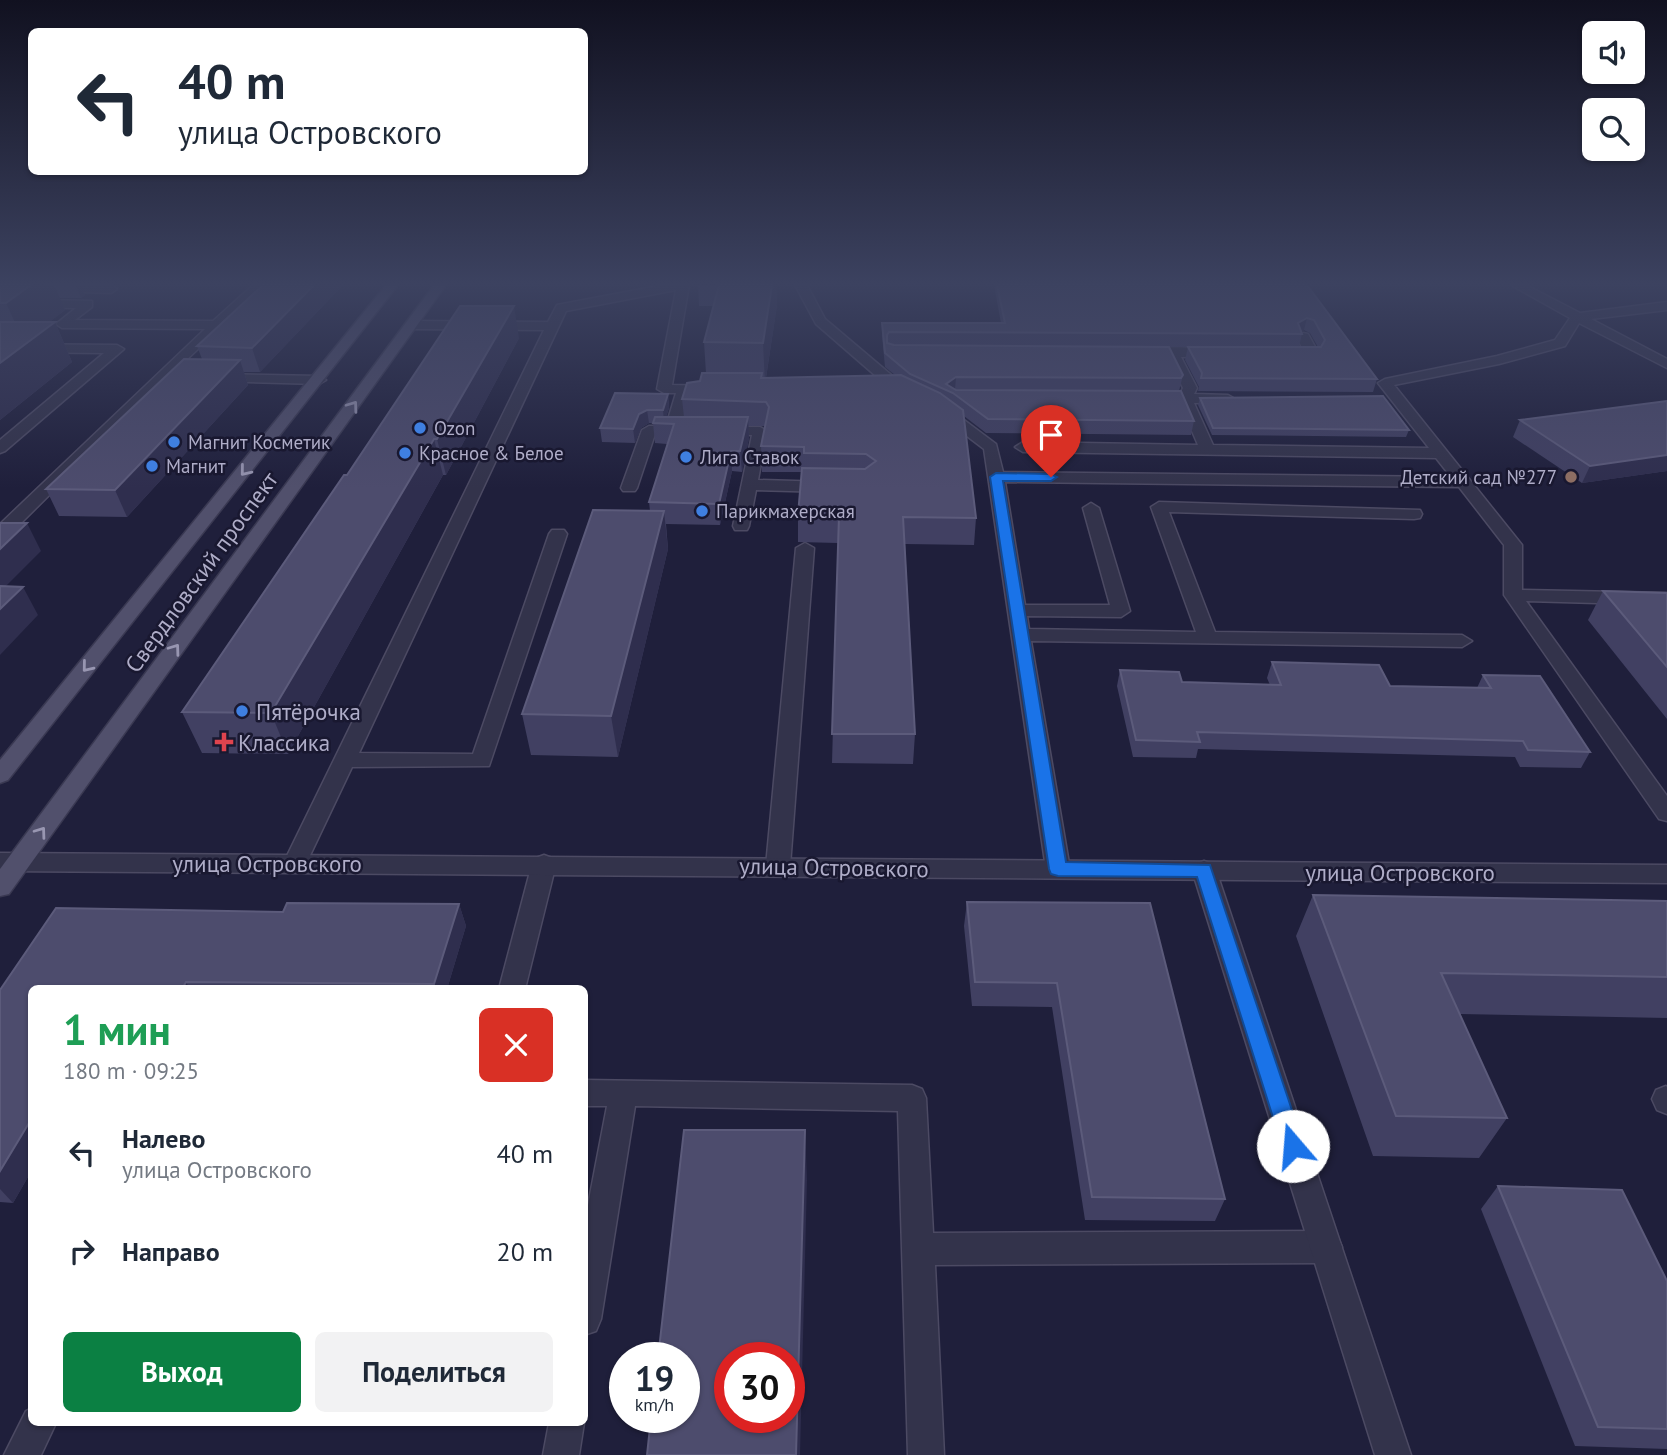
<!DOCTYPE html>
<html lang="ru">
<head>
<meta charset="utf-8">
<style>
	:root { --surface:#fff; --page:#f2f2f3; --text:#1f2937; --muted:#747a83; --accent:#0b8043 }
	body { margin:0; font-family:"PT Sans",sans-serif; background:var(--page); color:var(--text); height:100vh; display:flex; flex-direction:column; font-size:26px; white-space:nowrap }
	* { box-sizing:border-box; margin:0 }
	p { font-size:23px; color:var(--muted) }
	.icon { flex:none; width:38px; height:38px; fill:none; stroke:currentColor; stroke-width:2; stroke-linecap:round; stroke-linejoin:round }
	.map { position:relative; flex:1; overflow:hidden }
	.side { position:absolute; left:28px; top:985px; width:560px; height:441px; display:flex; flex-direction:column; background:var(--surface); border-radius:10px; box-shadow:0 2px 5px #0004 }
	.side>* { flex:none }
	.banner { position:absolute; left:28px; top:28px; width:560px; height:147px; border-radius:10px; box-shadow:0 2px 5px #0004; background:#fff; color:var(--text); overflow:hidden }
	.fabs { position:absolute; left:1582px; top:21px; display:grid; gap:14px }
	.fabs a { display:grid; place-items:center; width:63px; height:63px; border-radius:10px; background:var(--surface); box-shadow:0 2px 5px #0004; font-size:35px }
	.speed { position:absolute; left:609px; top:1342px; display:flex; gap:14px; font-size:35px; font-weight:700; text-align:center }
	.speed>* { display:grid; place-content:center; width:91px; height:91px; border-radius:50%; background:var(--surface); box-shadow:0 2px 5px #0004; line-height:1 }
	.speed small { font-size:18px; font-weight:400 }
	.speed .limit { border:10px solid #d22; background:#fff; color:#111 }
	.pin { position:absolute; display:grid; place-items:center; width:60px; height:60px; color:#fff; margin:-72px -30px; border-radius:50% 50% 50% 0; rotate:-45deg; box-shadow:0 0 7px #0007 }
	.pin .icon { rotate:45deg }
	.me { position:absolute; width:77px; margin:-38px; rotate:342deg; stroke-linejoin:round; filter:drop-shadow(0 0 5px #0008) }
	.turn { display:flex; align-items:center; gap:24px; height:147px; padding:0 35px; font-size:32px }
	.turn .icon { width:91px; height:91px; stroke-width:2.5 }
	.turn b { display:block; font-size:49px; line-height:60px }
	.round { display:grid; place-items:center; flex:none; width:74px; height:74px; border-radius:10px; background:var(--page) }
	.summary { display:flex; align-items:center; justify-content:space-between; height:119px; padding:0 35px }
	h1 { font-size:42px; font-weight:600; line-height:52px; color:#1e9e55 }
	.cta { display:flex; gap:14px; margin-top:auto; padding:14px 35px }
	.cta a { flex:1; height:80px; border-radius:10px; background:var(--accent); color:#fff; font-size:28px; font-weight:600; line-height:80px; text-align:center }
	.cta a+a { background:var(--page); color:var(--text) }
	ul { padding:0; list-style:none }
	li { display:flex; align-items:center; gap:21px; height:98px; padding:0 35px }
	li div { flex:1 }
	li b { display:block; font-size:26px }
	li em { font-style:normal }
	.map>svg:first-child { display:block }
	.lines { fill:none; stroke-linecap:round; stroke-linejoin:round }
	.service-casing { stroke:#4c4a63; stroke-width:3 }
	.minor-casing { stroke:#4c4a63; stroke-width:3 }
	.tertiary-casing { stroke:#4c4a63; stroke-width:3 }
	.primary-casing { stroke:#3a3952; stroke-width:3 }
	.service { fill:#33334b; fill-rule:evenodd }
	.minor { fill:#33334b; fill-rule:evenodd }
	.tertiary { fill:#33334b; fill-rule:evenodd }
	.primary { fill:#51506c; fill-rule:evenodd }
	.wall { fill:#414062; fill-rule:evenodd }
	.shaded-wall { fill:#2f2e4e }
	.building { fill:#4d4c6d; stroke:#5c5b7b; stroke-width:2; fill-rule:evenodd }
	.oneway { stroke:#9896b1 }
	.route { fill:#1a73e8; stroke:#114b97; stroke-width:2 }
	.shop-dot { fill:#3f7fe0; stroke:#191830; stroke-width:2.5 }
	.education-dot { fill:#8d6e63; stroke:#191830; stroke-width:2.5 }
	.health-dot { fill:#e0444e; stroke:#191830; stroke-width:2.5 }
	.labels { text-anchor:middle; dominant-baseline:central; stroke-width:5; stroke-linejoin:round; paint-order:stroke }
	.far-poi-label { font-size:19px; fill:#afadc8; stroke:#191830; text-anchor:start }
	.street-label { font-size:23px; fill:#afadc8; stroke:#191830 }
	.poi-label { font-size:23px; fill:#afadc8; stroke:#191830; text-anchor:start }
</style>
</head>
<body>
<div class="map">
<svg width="1667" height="1455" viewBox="0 0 1667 1455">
	<rect width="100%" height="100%" fill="#1f1f3b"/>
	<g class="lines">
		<defs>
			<g id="service">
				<polygon points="46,285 111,285 117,289 111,293 51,291 47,290"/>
				<polygon points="253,285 266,285 165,380 10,534 0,534 0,524 205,329 62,328 56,324 76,308 0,307 0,299 92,301 92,307 75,320 213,321"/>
				<polygon points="663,285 689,285 672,385 712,386 719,390 712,394 690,394 681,426 687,430 680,434 655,434 637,488 635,491 623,491 621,488 642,430 649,426 666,426 676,393 664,393 657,389 676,290 566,311 359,753 473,754 549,534 552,530 564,530 567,534 489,766 352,767 304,868 296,871 288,868 284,862 544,330 412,329 406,325 412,321 548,322 557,305"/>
				<polygon points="795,285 807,285 825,319 909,390 909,396 899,396 816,324"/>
				<path d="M1511,285H1526L1580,313L1667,302V310L1591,319L1667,359V368L1579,323L1565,346L1499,364L1394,385L1522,545V590L1667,593V605L1526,601L1667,796V821L1659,819L1504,595V545L1459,487L1005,482L1025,605H1110L1083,508L1091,503L1099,508L1130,611L1121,617L1027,616L1029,629L1196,632L1151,507L1159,502L1420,510L1422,514L1420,518L1414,519L1169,512L1215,632L1462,635L1472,641L1462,647L1031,641L1070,869L1066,875L1058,878L1050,875L1046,869L984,449L938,414L936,411L938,408H948L996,444L1003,472L1451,477L1436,458L1023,452L1015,447L1023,442L1198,445L1180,403L1155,402L1148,398L1155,394H1180L1183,388L1167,356H1144L1137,352C1146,345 1211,346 1220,353L1213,357H1181L1197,388L1194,394L1228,395L1235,399L1228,403H1194L1213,445L1429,448L1378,383L1385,379L1497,356L1555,340L1570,318Z"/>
				<polygon points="1303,333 1308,334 1319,354 1317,357 1286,357 1286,351 1303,350 1297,337"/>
				<polygon points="0,344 117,345 124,349 5,451 0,453 0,440 104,353 0,352"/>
				<polygon points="218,374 319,376 326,380 319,384 213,381 211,378"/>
				<polygon points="722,427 760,427 767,431 758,480 828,482 836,487 828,492 756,490 749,526 747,530 735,530 733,526 752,435 717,434 715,431 717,428"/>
				<polygon points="805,543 814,548 790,866 786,872 778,875 770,872 766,866 796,548"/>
				<polygon points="544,855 552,858 556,864 525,989 499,989 532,864 536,858"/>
				<polygon points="584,1080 912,1085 922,1089 926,1098 933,1233 1326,1231 1337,1236 1342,1247 1337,1258 1326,1263 935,1265 944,1455 908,1455 898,1111 635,1106 601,1319 596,1331 584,1335 584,1226 607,1106 584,1106"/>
				<polygon points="1666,1086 1667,1087 1667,1114 1657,1110 1652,1099 1656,1090"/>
				<polygon points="32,1408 32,1423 56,1423 41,1455 4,1455 26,1411"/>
				<polygon points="549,1423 584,1423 579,1455 543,1455"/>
			</g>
			<polygon id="minor" points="1204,861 1212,864 1216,870 1411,1455 1375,1455 1192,870 1196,864"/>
			<polygon id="tertiary" points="0,853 1667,865 1667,883 0,871"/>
			<g id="primary">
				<polygon points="386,285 398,285 8,780 0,783 0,760"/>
				<polygon points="434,285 446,285 9,894 0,896 0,869"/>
			</g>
		</defs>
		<use href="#service" class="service-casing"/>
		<use href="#minor" class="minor-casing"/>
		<use href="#tertiary" class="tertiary-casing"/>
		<use href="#primary" class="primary-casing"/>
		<use href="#service" class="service"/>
		<use href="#minor" class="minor"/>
		<use href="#tertiary" class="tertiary"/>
		<use href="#primary" class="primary"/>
	</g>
	<g class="wall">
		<polygon points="0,285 81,285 85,295 81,298 59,298 65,310 49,322 55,322 72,362 0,420"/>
		<polygon points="263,285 343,285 260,372 244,372 248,385 127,517 59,516 46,489 202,359 197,346"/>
		<path d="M698,285H776L777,305L766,378L895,375L885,367L882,335V323H1001L994,285H1307L1377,379L1373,392L1198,391L1199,387L1185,360L1188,347H1169L1183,375L1179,391L1194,421L1191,435L986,433L964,416L976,518L974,545L905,544L915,734L913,764L832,763L838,543L798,542V515L802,472H762L761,446L765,426H748L749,438L742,472L732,471L720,525L666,524L668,549L618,757L531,755L522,714L650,511L649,502L667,444L655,443L653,423H649L641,428L635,443L602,442L600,428L668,394L669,408L666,417H684L682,399L706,373L704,342L713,306H699ZM1304,330L1310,333L1318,347H1299L1302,334L1301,332Z"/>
		<polygon points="519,338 446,475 443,475 288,754 202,753 182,712 347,475"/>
		<polygon points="1200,398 1409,430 1406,437 1212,435 1198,405"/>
		<polygon points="1667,401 1667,471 1582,483 1513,437 1520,420"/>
		<polygon points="1603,591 1667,593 1667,719 1588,620"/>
		<polygon points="1272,662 1390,686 1477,688 1483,675 1590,752 1581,768 1520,767 1515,757 1198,749 1196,758 1133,757 1117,686 1120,670 1182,682 1270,685 1267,678"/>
		<polygon points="1313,895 1667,901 1667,1018 1460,1014 1507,1118 1479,1158 1373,1156 1296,936"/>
		<polygon points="967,902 1150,903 1225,1199 1215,1221 1085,1220 1052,1007 972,1006 964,926"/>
		<polygon points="459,904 466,926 447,989 32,989 32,1170 13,1203 0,1202 0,990"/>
		<polygon points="1498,1186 1667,1281 1667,1449 1575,1446 1481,1209"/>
	</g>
	<g class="shaded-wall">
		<polygon points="31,285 54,285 65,310 24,342 6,303"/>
		<polygon points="76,285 81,285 85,295 81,298"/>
		<polygon points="314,285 343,285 260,372 252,348"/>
		<polygon points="772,285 776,285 777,305 765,384 763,343"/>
		<polygon points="514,306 519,338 446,475 437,439"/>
		<polygon points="1307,318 1304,330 1297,334 1298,323"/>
		<polygon points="55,322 72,362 0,420 0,363"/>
		<polygon points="240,360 248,385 127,517 115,490"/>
		<polygon points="956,377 955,390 946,384"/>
		<polygon points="668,394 669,408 664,423 663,410"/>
		<polygon points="647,410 649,423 641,428 635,443 633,429 639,414"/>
		<polygon points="748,417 749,438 742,472 740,451"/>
		<polygon points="434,439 443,475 288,754 271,713"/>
		<polygon points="731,451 732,471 720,525 719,504"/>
		<polygon points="1667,455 1667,471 1582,483 1590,466"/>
		<polygon points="664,511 668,549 618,757 611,716"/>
		<polygon points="27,523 41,551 0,592 0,549"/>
		<polygon points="23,587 38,615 0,655 0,609"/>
		<polygon points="459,904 466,926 447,989 435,989 434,984"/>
		<polygon points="186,982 190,989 182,989"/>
		<polygon points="32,1118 32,1170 13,1203 0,1189 0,1171"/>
		<polygon points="805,1130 807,1180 800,1455 796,1455"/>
	</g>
	<g class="building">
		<polygon points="0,285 31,285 6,303 0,303"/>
		<polygon points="263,285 314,285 252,348 197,346"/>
		<polygon points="719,285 772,285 763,343 704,342"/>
		<polygon points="997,285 1307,285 1377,379 1201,378 1202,373 1188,347 1321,347 1325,340 1314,320 1307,318 1298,323 1302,334 889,332 887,335 887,343 894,345 1169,347 1183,375 1181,378 956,377 946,384 956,390 1181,391 1194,421 988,419 953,393 910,374 885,353 882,323 1005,323"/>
		<polygon points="460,306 514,306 437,439 434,439 271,713 182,712 344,475 347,475"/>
		<polygon points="0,322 55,322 0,363"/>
		<polygon points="184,359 240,360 115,490 46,489"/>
		<polygon points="702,373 762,373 761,378 901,375 940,393 963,410 976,518 903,517 915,734 832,734 839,516 798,515 802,468 865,469 876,461 866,454 804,453 804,447 761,446 769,407 766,402 682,399 687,383 700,381"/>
		<polygon points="615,393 668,394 663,410 647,410 639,414 633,429 600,428"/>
		<polygon points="1383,396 1409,430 1213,428 1200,398"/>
		<polygon points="1667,401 1667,455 1590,466 1520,420"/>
		<polygon points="655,417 748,417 740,451 731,451 719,504 649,502 674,424 653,423"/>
		<polygon points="593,510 664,511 611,716 522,714"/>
		<polygon points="0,523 27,523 0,549"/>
		<polygon points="0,586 23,587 0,609"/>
		<polygon points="1603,591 1667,593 1667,667"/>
		<polygon points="1272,662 1379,665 1390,686 1491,688 1483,675 1540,676 1590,752 1528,750 1523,741 1197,732 1200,742 1136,740 1120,670 1179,672 1182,682 1281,685"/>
		<polygon points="1313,895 1667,901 1667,977 1441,973 1507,1118 1396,1116"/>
		<polygon points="967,902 1150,903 1225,1199 1092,1197 1057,983 975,982"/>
		<polygon points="287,903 459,904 434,984 186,982 182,989 32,989 32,1118 0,1171 0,990 56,908 283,912"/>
		<path d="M684,1130H805L796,1455H647L651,1418H684V1358H658ZM730,1358H789V1418H730Z"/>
		<polygon points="1498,1186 1622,1190 1667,1281 1667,1429 1598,1427"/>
	</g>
	<defs><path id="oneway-chevron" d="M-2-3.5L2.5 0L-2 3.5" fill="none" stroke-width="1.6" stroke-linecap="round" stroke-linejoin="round" transform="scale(1.75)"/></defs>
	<g class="oneway">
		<use href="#oneway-chevron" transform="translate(353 406) rotate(-54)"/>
		<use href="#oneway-chevron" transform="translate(245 471) rotate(129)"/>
		<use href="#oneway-chevron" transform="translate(175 649) rotate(-54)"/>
		<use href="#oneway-chevron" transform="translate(87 667) rotate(129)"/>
		<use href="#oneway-chevron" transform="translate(41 832) rotate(-54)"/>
	</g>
	<linearGradient id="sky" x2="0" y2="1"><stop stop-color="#111120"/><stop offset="0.58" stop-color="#3c4260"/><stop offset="1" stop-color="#3c4260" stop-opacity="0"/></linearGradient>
	<rect width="1667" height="489" fill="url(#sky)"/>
	<polygon class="route" points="996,473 1051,474 1057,477 1051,481 1003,481 1066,862 1210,865 1304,1146 1301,1154 1293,1157 1285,1154 1282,1146 1197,877 1058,876 1051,874 1049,869 990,477"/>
	<g class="shop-dot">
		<circle cx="420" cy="428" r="7"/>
		<circle cx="174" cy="442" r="7"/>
		<circle cx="405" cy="453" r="7"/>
		<circle cx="686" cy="457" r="7"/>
		<circle cx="152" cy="466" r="7"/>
		<circle cx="702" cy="511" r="7"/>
		<circle cx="242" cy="711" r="7"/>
	</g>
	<circle class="education-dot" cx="1571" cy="477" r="7"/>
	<path class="health-dot" d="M220.5 731.5h7v7h7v7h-7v7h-7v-7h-7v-7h7z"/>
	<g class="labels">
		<g class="far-poi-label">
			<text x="434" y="428">Ozon</text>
			<text x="188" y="442">Магнит Косметик</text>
			<text x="419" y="453">Красное &amp; Белое</text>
			<text x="700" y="457">Лига Ставок</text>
			<text x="166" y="466">Магнит</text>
			<text x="1557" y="477" text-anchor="end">Детский сад №277</text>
			<text x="716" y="511">Парикмахерская</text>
		</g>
		<g class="street-label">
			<text transform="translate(201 572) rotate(-54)">Свердловский проспект</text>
			<text x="267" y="863">улица Островского</text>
			<text transform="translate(834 867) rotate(1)">улица Островского</text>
			<text x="1400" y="872">улица Островского</text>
		</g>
		<g class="poi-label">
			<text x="256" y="711">Пятёрочка</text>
			<text x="238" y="742">Классика</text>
		</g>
	</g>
</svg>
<div class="fabs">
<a><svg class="icon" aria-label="sound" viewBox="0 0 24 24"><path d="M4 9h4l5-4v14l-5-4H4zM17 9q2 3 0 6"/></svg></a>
<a><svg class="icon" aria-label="search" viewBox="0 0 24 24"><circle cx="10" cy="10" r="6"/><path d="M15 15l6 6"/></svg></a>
</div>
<div class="speed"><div>19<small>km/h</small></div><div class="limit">30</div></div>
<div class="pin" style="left:1051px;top:477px;background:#d93025"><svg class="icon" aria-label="arrive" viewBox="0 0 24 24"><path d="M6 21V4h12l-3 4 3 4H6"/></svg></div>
<svg class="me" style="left:1293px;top:1146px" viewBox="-20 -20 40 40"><circle r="19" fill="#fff"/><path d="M0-13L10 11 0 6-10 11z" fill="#1a73e8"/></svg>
<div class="banner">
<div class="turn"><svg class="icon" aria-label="left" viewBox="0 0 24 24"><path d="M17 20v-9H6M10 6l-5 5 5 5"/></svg><div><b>40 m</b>улица Островского</div></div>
</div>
<section class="side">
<div class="summary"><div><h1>1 мин</h1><p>180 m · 09:25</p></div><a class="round" style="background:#d93025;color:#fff"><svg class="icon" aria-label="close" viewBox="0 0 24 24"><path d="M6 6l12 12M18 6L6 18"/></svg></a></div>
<ul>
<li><svg class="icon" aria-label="left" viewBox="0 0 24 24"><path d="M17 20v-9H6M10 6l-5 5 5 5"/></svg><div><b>Налево</b><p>улица Островского</p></div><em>40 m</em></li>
<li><svg class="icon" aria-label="right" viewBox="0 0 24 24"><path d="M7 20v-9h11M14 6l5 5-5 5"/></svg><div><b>Направо</b></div><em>20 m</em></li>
</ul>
<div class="cta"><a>Выход</a><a>Поделиться</a></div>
</section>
</div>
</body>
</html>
